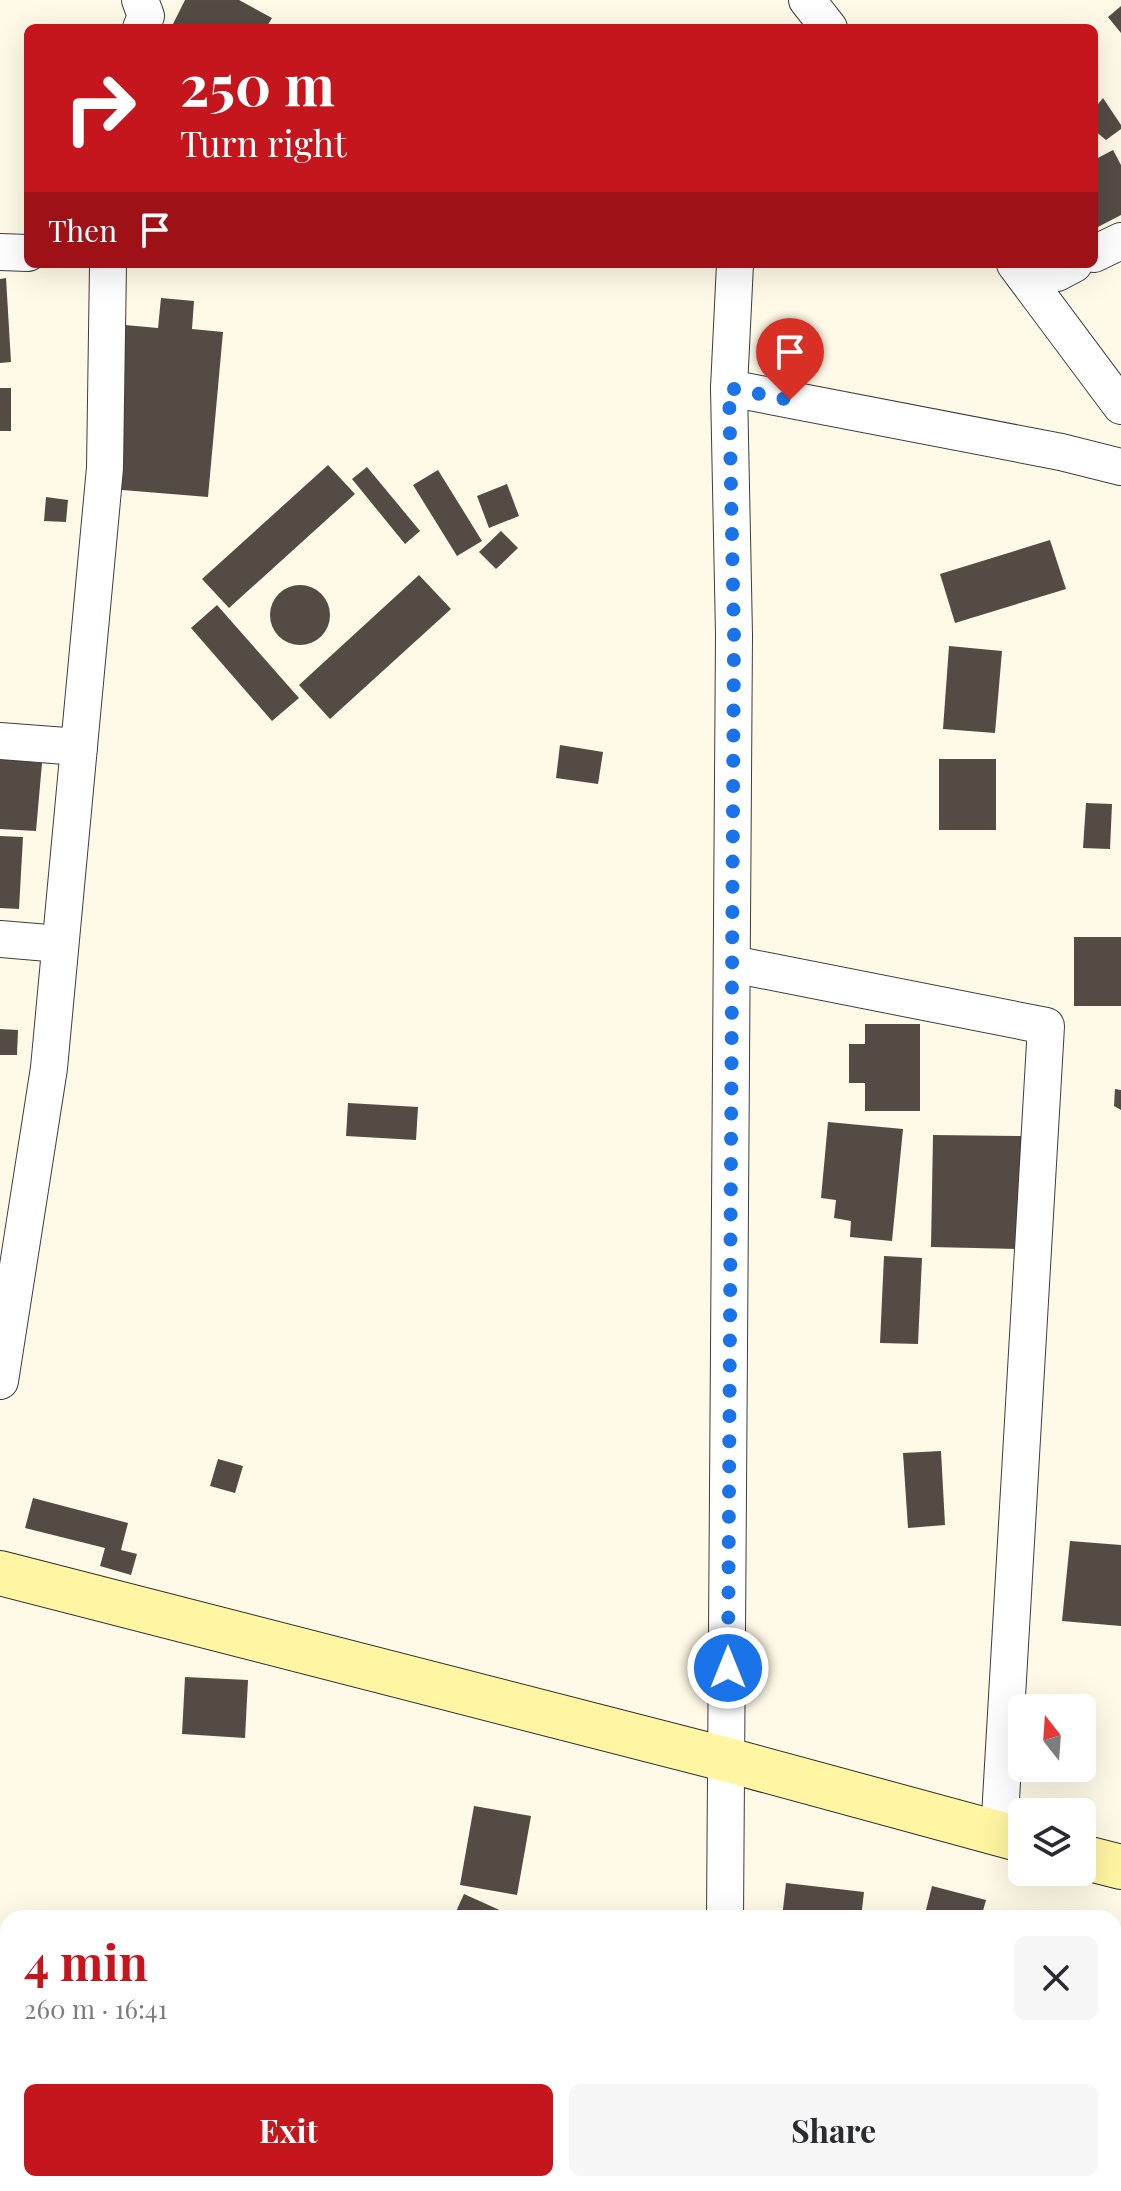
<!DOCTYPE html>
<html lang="en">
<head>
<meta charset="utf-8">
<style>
	:root { --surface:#fff; --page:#f7f7f7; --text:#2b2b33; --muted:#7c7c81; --accent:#c6161d }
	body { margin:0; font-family:"Playfair Display",serif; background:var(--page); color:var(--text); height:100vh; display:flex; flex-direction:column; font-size:30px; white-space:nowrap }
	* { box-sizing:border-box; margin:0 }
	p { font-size:26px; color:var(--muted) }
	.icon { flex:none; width:44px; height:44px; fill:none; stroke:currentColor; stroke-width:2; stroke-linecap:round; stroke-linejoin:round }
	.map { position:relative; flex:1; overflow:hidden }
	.drawer { position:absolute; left:0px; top:1910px; width:1122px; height:282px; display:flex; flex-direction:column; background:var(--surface); border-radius:24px 24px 0 0; box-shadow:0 8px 32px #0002 }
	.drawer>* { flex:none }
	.top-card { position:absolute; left:24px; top:24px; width:1074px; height:244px; border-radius:12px; box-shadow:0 8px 32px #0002; background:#c6161d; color:#fff; overflow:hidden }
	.needle { width:52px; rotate:343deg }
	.fabs { position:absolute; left:1008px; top:1694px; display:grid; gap:16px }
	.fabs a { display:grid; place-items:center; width:88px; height:88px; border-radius:12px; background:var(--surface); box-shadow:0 8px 32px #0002; font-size:40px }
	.pin { position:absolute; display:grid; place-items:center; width:68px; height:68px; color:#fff; margin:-82px -34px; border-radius:50% 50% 50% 0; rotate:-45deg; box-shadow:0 0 8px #0007 }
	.pin .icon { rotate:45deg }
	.me { position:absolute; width:88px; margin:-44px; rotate:0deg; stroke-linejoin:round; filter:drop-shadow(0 0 6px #0008) }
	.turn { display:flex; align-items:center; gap:28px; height:168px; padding:0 24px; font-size:36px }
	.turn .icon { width:104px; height:104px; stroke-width:2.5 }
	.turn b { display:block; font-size:56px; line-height:68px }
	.then { display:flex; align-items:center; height:76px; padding:0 24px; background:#0003; gap:16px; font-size:30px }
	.round { display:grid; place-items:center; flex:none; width:84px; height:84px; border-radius:12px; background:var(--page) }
	.head { display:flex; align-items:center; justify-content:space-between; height:136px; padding:0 24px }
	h1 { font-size:48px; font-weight:700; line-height:60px; color:var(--accent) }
	.action { display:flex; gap:16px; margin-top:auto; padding:16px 24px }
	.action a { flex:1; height:92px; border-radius:12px; background:var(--accent); color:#fff; font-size:32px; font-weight:700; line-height:92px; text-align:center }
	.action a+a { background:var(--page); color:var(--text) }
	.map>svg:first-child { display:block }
	.building { fill:#544b45 }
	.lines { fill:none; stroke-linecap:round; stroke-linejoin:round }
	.street-casing { stroke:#3d3d3d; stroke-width:38 }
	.secondary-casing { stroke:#2c2c2c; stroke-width:46 }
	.street { stroke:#fff; stroke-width:36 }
	.secondary { stroke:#fff5a2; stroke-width:44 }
	.route { stroke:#1a73e8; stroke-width:14; stroke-dasharray:0 25.2 }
</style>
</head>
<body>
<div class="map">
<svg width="1121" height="2191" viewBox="0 0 1121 2191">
	<rect width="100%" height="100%" fill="#fffae7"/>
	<g class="building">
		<polygon points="185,0 239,0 272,18 266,28 176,28 172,26"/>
		<polygon points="1121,6 1121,33 1108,17"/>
		<polygon points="1103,98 1121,125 1121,129 1106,140 1094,130 1094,109"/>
		<polygon points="1113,150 1121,165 1121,215 1094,229 1094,160"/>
		<polygon points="6,278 11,362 0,363 0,279"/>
		<polygon points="161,298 194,301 192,329 223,332 208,497 110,489 125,325 158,328"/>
		<rect x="0" y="388" width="11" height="43"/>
		<polygon points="328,465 355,494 229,608 202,579"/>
		<polygon points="367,467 420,531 405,544 352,479"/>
		<polygon points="438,470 482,541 457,556 413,485"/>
		<polygon points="507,484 519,516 489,528 477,496"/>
		<polygon points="46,497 68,500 66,522 44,521"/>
		<polygon points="501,531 518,548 496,569 479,552"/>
		<polygon points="1050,540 1066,589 955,623 940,574"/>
		<polygon points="419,575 451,609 330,719 299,685"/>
		<circle cx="300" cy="615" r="30"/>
		<polygon points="217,605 299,698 272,721 191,628"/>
		<polygon points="949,646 1002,651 995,733 943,729"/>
		<polygon points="560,745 603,752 598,784 556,778"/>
		<polygon points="0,759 42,763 36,831 0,829"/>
		<rect x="939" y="759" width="57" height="71"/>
		<polygon points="1086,803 1112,804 1110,849 1083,848"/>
		<polygon points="0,836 23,837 19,909 0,908"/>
		<rect x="1074" y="937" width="47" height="69"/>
		<polygon points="865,1024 920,1024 920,1111 865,1111 865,1083 849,1083 849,1044 865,1044"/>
		<polygon points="0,1029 18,1030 17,1055 0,1055"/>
		<polygon points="1115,1089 1121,1090 1121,1110 1114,1106"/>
		<polygon points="348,1103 418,1107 416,1140 346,1136"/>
		<polygon points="828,1122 903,1129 892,1241 850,1237 851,1221 834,1218 836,1200 821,1198"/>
		<polygon points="933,1135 1022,1136 1019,1249 931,1247"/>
		<polygon points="884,1256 922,1258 918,1344 880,1343"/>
		<polygon points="941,1451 945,1525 908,1528 903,1453"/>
		<polygon points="218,1459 243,1466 235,1493 210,1486"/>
		<polygon points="33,1498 128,1523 121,1550 137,1554 131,1575 100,1566 105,1548 25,1528"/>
		<polygon points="1070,1541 1121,1545 1121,1626 1062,1621"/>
		<polygon points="185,1677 248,1680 245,1738 182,1734"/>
		<polygon points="1026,1768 1071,1768 1068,1780"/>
		<polygon points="474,1806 531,1816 517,1895 460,1885"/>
		<polygon points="786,1883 864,1892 861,1918 782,1918"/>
		<polygon points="932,1886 986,1900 981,1918 924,1918"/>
		<polygon points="464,1894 517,1918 453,1918"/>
		<polygon points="1114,1951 1121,1953 1121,2040 1114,2038"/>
		<polygon points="25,2184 78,2184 77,2191 24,2191"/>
		<polygon points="491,2184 550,2184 548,2191 490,2191"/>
		<polygon points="560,2184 613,2184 611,2191 558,2191"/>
	</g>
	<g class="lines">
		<defs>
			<g id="street">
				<polyline points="140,0 146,16 141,28"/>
				<polyline points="807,0 829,28"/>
				<polyline points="0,252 28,253"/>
				<polyline points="1094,254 1121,241"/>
				<polyline points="1015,264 1121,406"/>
				<polyline points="1024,276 1057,273 1074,264"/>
				<polyline points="729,388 1061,452 1121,467"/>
				<polyline points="0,741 79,747"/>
				<polyline points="0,939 60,944"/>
				<polyline points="732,964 1046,1026 999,1834"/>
				<polyline points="0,1381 49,1068 105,468 108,264"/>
				<polyline points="725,1918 734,635 729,388 735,264"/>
				<polyline points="0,1965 8,1967"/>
				<polyline points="943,2184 972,2191"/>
				<polyline points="633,2191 635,2184"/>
			</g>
			<g id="secondary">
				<polyline points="0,1573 728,1760 1022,1840"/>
				<polyline points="1082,1857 1121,1867"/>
			</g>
		</defs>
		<use href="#street" class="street-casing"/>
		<use href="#secondary" class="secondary-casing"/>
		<use href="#street" class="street"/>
		<use href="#secondary" class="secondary"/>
	</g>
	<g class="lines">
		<polyline class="route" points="728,1668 734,635 729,388 790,400"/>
	</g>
</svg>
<div class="fabs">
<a><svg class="needle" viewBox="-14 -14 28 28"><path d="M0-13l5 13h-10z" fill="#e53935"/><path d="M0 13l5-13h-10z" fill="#7c7c81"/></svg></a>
<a><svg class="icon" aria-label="layers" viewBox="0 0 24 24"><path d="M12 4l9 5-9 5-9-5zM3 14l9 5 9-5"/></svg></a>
</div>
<div class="pin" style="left:790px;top:400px;background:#d93025"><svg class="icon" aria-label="arrive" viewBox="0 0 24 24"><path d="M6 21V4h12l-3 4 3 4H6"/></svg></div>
<svg class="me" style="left:728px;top:1668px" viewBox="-20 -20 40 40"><circle r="17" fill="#1a73e8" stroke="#fff" stroke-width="3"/><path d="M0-11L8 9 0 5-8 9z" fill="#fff"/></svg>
<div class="top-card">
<div class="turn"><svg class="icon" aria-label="right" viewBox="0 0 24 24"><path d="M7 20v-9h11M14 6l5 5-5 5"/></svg><div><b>250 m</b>Turn right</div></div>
<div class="then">Then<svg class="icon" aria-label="arrive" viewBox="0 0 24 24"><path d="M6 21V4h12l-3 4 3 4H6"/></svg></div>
</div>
<section class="drawer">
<div class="head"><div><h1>4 min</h1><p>260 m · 16:41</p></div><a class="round"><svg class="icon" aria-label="close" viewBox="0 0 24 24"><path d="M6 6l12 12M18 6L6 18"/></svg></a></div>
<div class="action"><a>Exit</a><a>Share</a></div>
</section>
</div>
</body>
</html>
